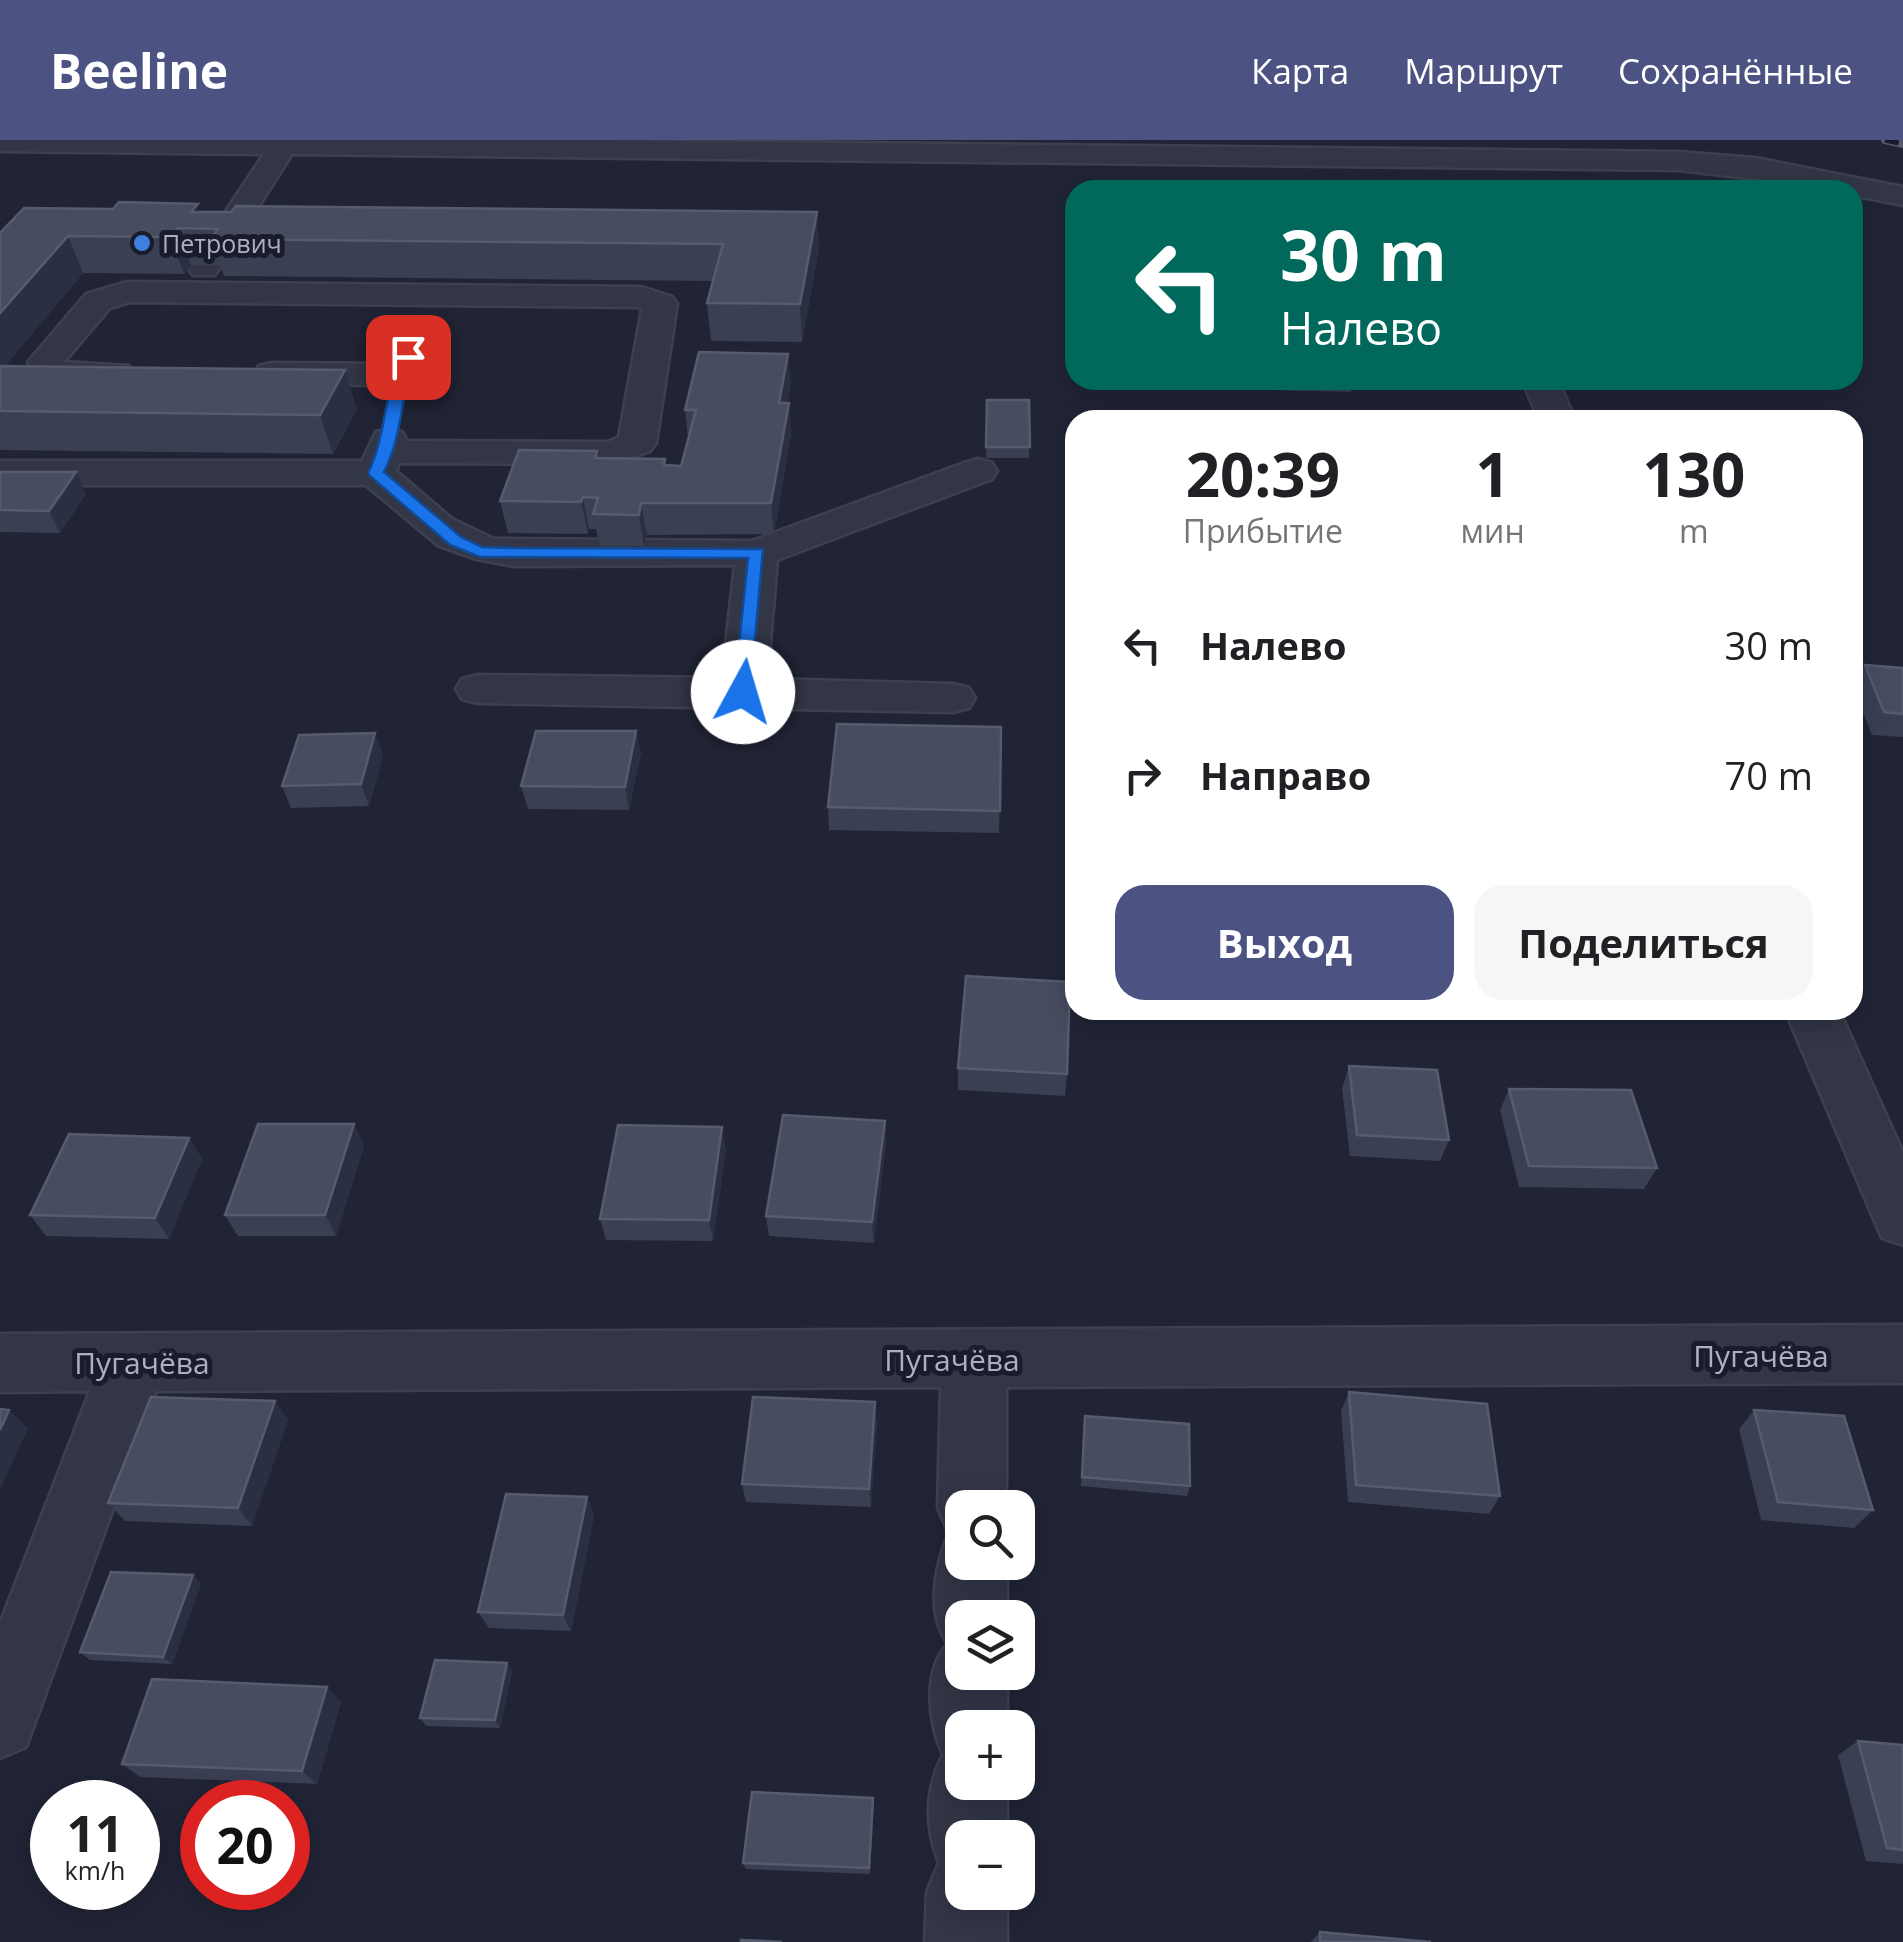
<!DOCTYPE html>
<html lang="ru">
<head>
<meta charset="utf-8">
<style>
	:root { --surface:#fff; --page:#f6f6f6; --text:#202124; --muted:#757577; --accent:#4c5382 }
	body { margin:0; font-family:"Open Sans",sans-serif; background:var(--page); color:var(--text); height:100vh; display:flex; flex-direction:column; font-size:38px; white-space:nowrap }
	* { box-sizing:border-box; margin:0 }
	p { font-size:32px; color:var(--muted) }
	.icon { flex:none; width:55px; height:55px; fill:none; stroke:currentColor; stroke-width:2; stroke-linecap:round; stroke-linejoin:round }
	.map { position:relative; flex:1; overflow:hidden }
	.details { position:absolute; left:1065px; top:270px; width:798px; height:610px; display:flex; flex-direction:column; background:var(--surface); border-radius:30px; box-shadow:0 5px 25px #0003 }
	.details>* { flex:none }
	.top-card { position:absolute; left:1065px; top:40px; width:798px; height:210px; border-radius:30px; box-shadow:0 5px 25px #0003; background:#00695c; color:#fff; overflow:hidden }
	.tools { position:absolute; left:945px; top:1350px; display:grid; gap:20px }
	.tools a { display:grid; place-items:center; width:90px; height:90px; border-radius:20px; background:var(--surface); box-shadow:0 5px 25px #0003; font-size:50px }
	.speed { position:absolute; left:30px; top:1640px; display:flex; gap:20px; font-size:50px; font-weight:700; text-align:center }
	.speed>* { display:grid; place-content:center; width:130px; height:130px; border-radius:50%; background:var(--surface); box-shadow:0 5px 25px #0003; line-height:1 }
	.speed small { font-size:25px; font-weight:400 }
	.speed .limit { border:15px solid #d22; background:#fff; color:#111 }
	.pin { position:absolute; display:grid; place-items:center; width:85px; height:85px; color:#fff; margin:-42px; border-radius:20px; box-shadow:0 5px 15px #0006 }
	.me { position:absolute; width:110px; margin:-55px; rotate:6deg; stroke-linejoin:round; filter:drop-shadow(0 0 8px #0008) }
	.turn { display:flex; align-items:center; gap:35px; height:210px; padding:0 50px; font-size:45px }
	.turn .icon { width:130px; height:130px; stroke-width:2.5 }
	.turn b { display:block; font-size:70px; line-height:85px }
	.eta { display:flex; justify-content:space-evenly; align-items:center; height:170px; text-align:center }
	.eta b { font-size:60px; font-weight:700; line-height:70px }
	.action { display:flex; gap:20px; margin-top:auto; padding:20px 50px }
	.action a { flex:1; height:115px; border-radius:30px; background:var(--accent); color:#fff; font-size:40px; font-weight:700; line-height:115px; text-align:center }
	.action a+a { background:var(--page); color:var(--text) }
	ul { padding:0; list-style:none }
	li { display:flex; align-items:center; gap:30px; height:130px; padding:0 50px }
	li div { flex:1 }
	li b { display:block; font-size:38px }
	li em { font-style:normal }
	header { display:flex; align-items:center; gap:60px; box-sizing:border-box; height:140px; padding:0 50px; background:var(--accent); color:#fff }
	header strong { font-size:48px }
	nav { display:flex; gap:55px; margin-inline-start:auto; font-size:35px }
	.map>svg:first-child { display:block }
	.lines { fill:none; stroke-linecap:round; stroke-linejoin:round }
	.minor-casing { stroke:#3d404f; stroke-width:5 }
	.minor { fill:#333646; fill-rule:evenodd }
	.rail-casing { stroke:#55596d; stroke-width:8 }
	.rail { stroke:#191c2a; stroke-width:5; stroke-dasharray:14; stroke-linecap:butt }
	.wall { fill:#3b3f54 }
	.shaded-wall { fill:#2b2f43 }
	.building { fill:#474c60; stroke:#575b70; stroke-width:2.5 }
	.route { fill:#1a73e8; stroke:#114b97; stroke-width:2.5 }
	.shop-dot { fill:#3f7fe0; stroke:#191c2a; stroke-width:4 }
	.labels { text-anchor:middle; dominant-baseline:central; stroke-width:10; stroke-linejoin:round; paint-order:stroke }
	.far-poi-label { font-size:25px; fill:#adb0c3; stroke:#191c2a; text-anchor:start }
	.street-label { font-size:30px; fill:#adb0c3; stroke:#191c2a }
</style>
</head>
<body>
<header>
<strong>Beeline</strong>
<nav><a>Карта</a><a>Маршрут</a><a>Сохранённые</a></nav>
</header>
<div class="map">
<svg width="1903" height="1802" viewBox="0 0 1903 1802">
	<rect width="100%" height="100%" fill="#202435"/>
	<g class="lines">
		<defs>
			<g id="minor">
				<polygon points="0,0 590,0 1678,12 1755,18 1903,47 1903,65 1852,55 1852,50 1678,30 292,14 215,135 193,135 188,128 264,14 0,11"/>
				<polygon points="127,142 641,147 672,157 677,164 656,303 650,311 614,324 399,323 396,331 452,379 494,399 752,401 964,323 978,319 992,323 997,331 992,339 777,420 767,539 953,544 969,548 975,558 969,568 953,572 478,563 462,559 456,549 462,539 478,535 722,538 735,425 514,426 476,419 439,406 366,345 0,345 0,321 362,321 376,292 389,289 402,292 407,301 608,302 619,297 642,169 637,167 129,162 110,168 64,222 129,226 134,234 129,242 58,244 33,237 28,222 86,154"/>
				<polygon points="272,223 401,224 414,227 419,235 414,243 401,246 259,242 254,234 259,226"/>
				<polygon points="1522,240 1558,240 1575,280 1539,280"/>
				<polygon points="1785,870 1839,870 1903,1013 1903,1105 1882,1098"/>
				<path d="M1903,1185V1243L1006,1247V1368H962V1422H1007V1478H962V1532H1007V1588H962V1642H1007V1698H962V1752H1007V1802H925L927,1752L939,1723C925,1688 925,1649 943,1615C929,1584 922,1530 948,1504C927,1475 934,1430 947,1398L956,1394L948,1391L938,1368L941,1247L156,1251L26,1607L0,1618V1484L90,1251L0,1252V1194Z"/>
			</g>
		</defs>
		<use href="#minor" class="minor-casing"/>
		<use href="#minor" class="minor"/>
		<defs>
			<polyline id="rail" points="1885,0 1903,4"/>
		</defs>
		<use href="#rail" class="rail-casing"/>
		<use href="#rail" class="rail"/>
	</g>
	<g class="wall">
		<polygon points="200,72 819,108 802,202 711,201 707,163 713,141 224,136 220,125 191,125 184,134 83,133 5,226 357,269 333,314 0,310 0,93"/>
		<polygon points="1270,240 1353,240 1351,252 1271,250"/>
		<polygon points="791,244 787,263 789,263 791,294 774,394 647,395 644,406 600,406 596,389 589,389 588,394 508,393 500,361 597,311 599,318 665,319 666,325 681,326 688,298 685,270"/>
		<polygon points="987,260 1029,260 1029,318 986,318"/>
		<polygon points="0,332 86,354 60,393 0,392"/>
		<polygon points="1865,525 1903,528 1903,597 1872,595 1853,548"/>
		<polygon points="1001,587 999,693 829,690 828,667"/>
		<polygon points="636,591 641,613 629,670 528,669 521,646"/>
		<polygon points="375,593 383,616 369,666 291,668 282,646"/>
		<polygon points="1349,926 1449,1000 1440,1021 1350,1016 1342,948"/>
		<polygon points="958,928 1067,934 1065,956 958,950"/>
		<polygon points="1509,949 1657,1028 1644,1049 1519,1047 1500,970"/>
		<polygon points="885,981 886,1002 874,1103 769,1096 766,1076"/>
		<polygon points="354,984 364,1006 336,1096 238,1096 225,1075"/>
		<polygon points="189,998 202,1019 169,1099 46,1096 30,1075"/>
		<polygon points="726,1008 713,1101 606,1100 600,1079"/>
		<polygon points="1349,1252 1500,1356 1489,1374 1348,1362 1341,1271"/>
		<polygon points="275,1261 288,1280 252,1386 125,1381 108,1363"/>
		<polygon points="1754,1270 1873,1370 1854,1388 1761,1380 1739,1289"/>
		<polygon points="1085,1276 1190,1346 1187,1356 1081,1346"/>
		<polygon points="877,1281 871,1367 746,1362 742,1344"/>
		<polygon points="587,1357 594,1375 571,1491 489,1488 478,1472"/>
		<polygon points="193,1435 201,1444 172,1524 90,1520 80,1512"/>
		<polygon points="507,1523 512,1531 500,1588 426,1586 420,1578"/>
		<polygon points="341,1562 317,1644 140,1637 122,1624"/>
		<polygon points="1858,1601 1903,1605 1903,1724 1866,1721 1838,1615"/>
		<polygon points="874,1664 870,1734 746,1729 743,1723"/>
		<polygon points="1320,1792 1431,1802 1311,1802"/>
	</g>
	<g class="shaded-wall">
		<polygon points="817,72 819,108 802,202 800,164"/>
		<polygon points="178,88 191,125 184,134 171,97"/>
		<polygon points="68,96 83,133 0,232 0,173"/>
		<polygon points="788,214 791,244 782,294 779,263"/>
		<polygon points="345,230 357,269 333,314 320,275"/>
		<polygon points="789,263 791,294 774,394 771,363"/>
		<polygon points="76,332 86,354 60,393 49,371"/>
		<polygon points="583,357 589,389 588,394 581,362"/>
		<polygon points="641,363 647,395 644,406 639,375"/>
		<polygon points="636,591 641,613 629,670 625,647"/>
		<polygon points="375,593 383,616 369,666 361,644"/>
		<polygon points="885,981 886,1002 874,1103 872,1082"/>
		<polygon points="354,984 364,1006 336,1096 325,1075"/>
		<polygon points="722,987 726,1008 713,1101 709,1080"/>
		<polygon points="189,998 202,1019 169,1099 155,1078"/>
		<polygon points="275,1261 288,1280 252,1386 238,1368"/>
		<polygon points="875,1262 877,1281 871,1367 869,1349"/>
		<polygon points="9,1270 28,1288 0,1350 0,1290"/>
		<polygon points="587,1357 594,1375 571,1491 563,1475"/>
		<polygon points="193,1435 201,1444 172,1524 163,1517"/>
		<polygon points="507,1523 512,1531 500,1588 495,1580"/>
		<polygon points="327,1547 341,1562 317,1644 302,1631"/>
		<polygon points="873,1658 874,1664 870,1734 869,1728"/>
	</g>
	<g class="building">
		<polygon points="119,62 198,64 191,72 231,72 236,66 817,72 800,164 707,163 723,104 211,99 218,89 178,88 171,97 68,96 0,173 0,93 24,68 113,69"/>
		<polygon points="699,212 788,214 779,263 789,263 771,363 641,363 639,375 593,374 598,358 583,357 581,362 500,361 519,310 597,311 595,318 665,319 664,325 681,326 696,270 685,270"/>
		<polygon points="0,226 345,230 320,275 0,271"/>
		<polygon points="987,260 1029,260 1030,307 986,307"/>
		<polygon points="0,332 76,332 49,371 0,370"/>
		<polygon points="1865,525 1903,528 1903,574 1884,572"/>
		<polygon points="837,584 1001,587 1000,671 828,667"/>
		<polygon points="536,591 636,591 625,647 521,646"/>
		<polygon points="375,593 361,644 282,646 299,595"/>
		<polygon points="966,836 1070,842 1067,934 958,928"/>
		<polygon points="1349,926 1437,930 1449,1000 1357,995"/>
		<polygon points="1509,949 1631,950 1657,1028 1529,1026"/>
		<polygon points="783,975 885,981 872,1082 766,1076"/>
		<polygon points="258,984 354,984 325,1075 225,1075"/>
		<polygon points="618,985 722,987 709,1080 600,1079"/>
		<polygon points="69,994 189,998 155,1078 30,1075"/>
		<polygon points="1349,1252 1487,1264 1500,1356 1356,1345"/>
		<polygon points="151,1257 275,1261 238,1368 108,1363"/>
		<polygon points="753,1257 875,1262 869,1349 742,1344"/>
		<polygon points="0,1269 9,1270 0,1290"/>
		<polygon points="1754,1270 1844,1276 1873,1370 1778,1362"/>
		<polygon points="1085,1276 1189,1284 1190,1346 1082,1337"/>
		<polygon points="506,1354 587,1357 563,1475 478,1472"/>
		<polygon points="111,1432 193,1435 163,1517 80,1512"/>
		<polygon points="435,1520 507,1523 495,1580 420,1578"/>
		<polygon points="152,1539 327,1547 302,1631 122,1624"/>
		<polygon points="1858,1601 1903,1605 1903,1710 1887,1708"/>
		<polygon points="752,1652 873,1658 869,1728 743,1723"/>
		<polygon points="1320,1792 1431,1802 1320,1802"/>
		<polygon points="741,1800 782,1802 741,1802"/>
	</g>
	<path class="route" d="M403,214L416,217C400,254 403,296 384,332L461,397L482,407L514,408L763,409L750,556L743,558L734,552L748,418L480,417L450,405L370,336L368,333C387,295 383,251 403,214Z"/>
	<circle class="shop-dot" cx="142" cy="103" r="10"/>
	<g class="labels">
		<g class="far-poi-label">
			<text x="162" y="103">Петрович</text>
		</g>
		<g class="street-label">
			<text x="1761" y="1215">Пугачёва</text>
			<text x="952" y="1219">Пугачёва</text>
			<text x="142" y="1222">Пугачёва</text>
		</g>
	</g>
</svg>
<div class="tools">
<a><svg class="icon" aria-label="search" viewBox="0 0 24 24"><circle cx="10" cy="10" r="6"/><path d="M15 15l6 6"/></svg></a>
<a><svg class="icon" aria-label="layers" viewBox="0 0 24 24"><path d="M12 4l9 5-9 5-9-5zM3 14l9 5 9-5"/></svg></a>
<a>+</a>
<a>−</a>
</div>
<div class="speed"><div>11<small>km/h</small></div><div class="limit">20</div></div>
<div class="pin" style="left:408px;top:217px;background:#d93025"><svg class="icon" aria-label="arrive" viewBox="0 0 24 24"><path d="M6 21V4h12l-3 4 3 4H6"/></svg></div>
<svg class="me" style="left:743px;top:552px" viewBox="-20 -20 40 40"><circle r="19" fill="#fff"/><path d="M0-13L10 11 0 6-10 11z" fill="#1a73e8"/></svg>
<div class="top-card">
<div class="turn"><svg class="icon" aria-label="left" viewBox="0 0 24 24"><path d="M17 20v-9H6M10 6l-5 5 5 5"/></svg><div><b>30 m</b>Налево</div></div>
</div>
<section class="details">
<div class="eta">
<div><b>20:39</b><p>Прибытие</p></div>
<div><b>1</b><p>мин</p></div>
<div><b>130</b><p>m</p></div>
</div>
<ul>
<li><svg class="icon" aria-label="left" viewBox="0 0 24 24"><path d="M17 20v-9H6M10 6l-5 5 5 5"/></svg><div><b>Налево</b></div><em>30 m</em></li>
<li><svg class="icon" aria-label="right" viewBox="0 0 24 24"><path d="M7 20v-9h11M14 6l5 5-5 5"/></svg><div><b>Направо</b></div><em>70 m</em></li>
</ul>
<div class="action"><a>Выход</a><a>Поделиться</a></div>
</section>
</div>
</body>
</html>
